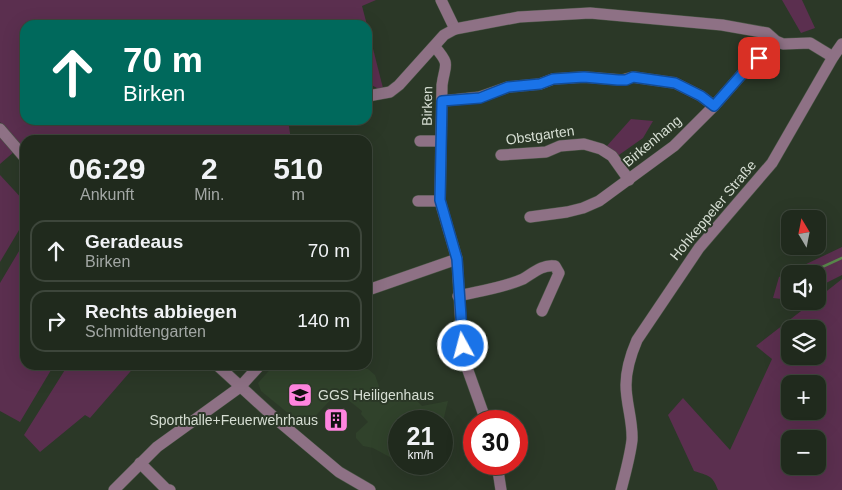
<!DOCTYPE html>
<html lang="de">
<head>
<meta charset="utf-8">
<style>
	:root { --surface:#202a1d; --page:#2d362a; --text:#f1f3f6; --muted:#a2a7a4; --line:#3d463b }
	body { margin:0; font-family:Helvetica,sans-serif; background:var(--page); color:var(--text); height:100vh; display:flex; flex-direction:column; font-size:19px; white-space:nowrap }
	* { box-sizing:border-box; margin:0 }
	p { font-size:16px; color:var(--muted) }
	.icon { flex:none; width:28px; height:28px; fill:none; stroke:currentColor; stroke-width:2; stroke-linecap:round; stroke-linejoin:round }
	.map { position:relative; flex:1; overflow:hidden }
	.sheet { position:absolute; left:20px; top:135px; width:352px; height:235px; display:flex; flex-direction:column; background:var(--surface); border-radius:15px; box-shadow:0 5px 20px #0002,0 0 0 1px var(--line) }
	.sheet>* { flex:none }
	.banner { position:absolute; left:20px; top:20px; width:352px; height:105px; border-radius:15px; box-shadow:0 5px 20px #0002,0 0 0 1px var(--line); background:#00695c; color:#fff; overflow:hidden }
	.needle { width:32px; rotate:350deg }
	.buttons { position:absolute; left:781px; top:210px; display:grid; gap:10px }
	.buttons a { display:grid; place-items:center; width:45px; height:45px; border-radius:10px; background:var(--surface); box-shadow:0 5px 20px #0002,0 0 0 1px var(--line); font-size:25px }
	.speed { position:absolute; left:388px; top:410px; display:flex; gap:10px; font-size:25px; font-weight:700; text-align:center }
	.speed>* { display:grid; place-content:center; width:65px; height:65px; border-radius:50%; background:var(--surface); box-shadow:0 5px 20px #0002,0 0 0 1px var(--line); line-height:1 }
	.speed small { font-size:12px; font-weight:400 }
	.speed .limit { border:8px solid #d22; background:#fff; color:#111 }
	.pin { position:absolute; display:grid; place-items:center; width:42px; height:42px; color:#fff; margin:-21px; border-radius:10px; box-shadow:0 2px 8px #0006 }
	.me { position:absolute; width:55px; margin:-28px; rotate:353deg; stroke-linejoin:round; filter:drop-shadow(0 0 4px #0008) }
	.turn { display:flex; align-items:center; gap:18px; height:105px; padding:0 20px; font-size:22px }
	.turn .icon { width:65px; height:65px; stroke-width:2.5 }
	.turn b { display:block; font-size:35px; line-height:42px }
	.eta { display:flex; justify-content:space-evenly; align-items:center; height:85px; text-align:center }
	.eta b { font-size:30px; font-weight:600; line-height:35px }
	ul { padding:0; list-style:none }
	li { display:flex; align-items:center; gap:15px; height:62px; margin:0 10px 8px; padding:0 10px; border:2px solid var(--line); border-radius:15px }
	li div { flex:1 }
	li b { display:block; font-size:19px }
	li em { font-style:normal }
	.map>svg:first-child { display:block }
	.built { fill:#30422b }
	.green { fill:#5b2f4f; fill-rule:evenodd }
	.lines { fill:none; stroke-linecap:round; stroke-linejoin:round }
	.stream { stroke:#59884b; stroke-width:2.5 }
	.minor-casing { stroke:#4a5646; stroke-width:12 }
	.minor { stroke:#8e7185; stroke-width:11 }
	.route-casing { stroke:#114b97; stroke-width:12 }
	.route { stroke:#1a73e8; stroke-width:9 }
	.labels { text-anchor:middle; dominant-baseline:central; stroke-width:4; stroke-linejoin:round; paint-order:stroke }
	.street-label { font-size:14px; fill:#d6ded3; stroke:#2b3827 }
	.poi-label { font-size:14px; fill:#d6ded3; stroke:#2b3827; text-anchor:start }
</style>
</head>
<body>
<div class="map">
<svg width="842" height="490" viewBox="0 0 842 490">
	<rect width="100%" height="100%" fill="#2b3827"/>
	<polygon class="built" points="274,365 356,365 360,368 368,369 375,375 383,398 405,389 422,406 448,401 441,430 441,421 399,421 399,459 397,461 373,448 363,446 356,438 356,433 368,422 361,414 362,411 338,392 305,427 261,391 258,383"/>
	<g class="green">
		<polygon points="0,0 376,0 362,6 367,25 25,25 25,120 288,120 291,140 25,140 25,153 0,122"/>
		<polygon points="782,0 802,0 815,28 801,33"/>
		<polygon points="368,29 384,92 368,83"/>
		<polygon points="631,119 653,121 643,138 616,157 606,147"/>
		<polygon points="0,133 15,151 0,164"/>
		<polygon points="0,175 25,202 25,220 0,262"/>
		<polygon points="25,241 25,365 54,365 20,422 0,411 0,283"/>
		<polygon points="842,247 842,275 818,287 818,274 790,274 790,300 773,298 779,277"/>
		<path d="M842,279V490H718C712,474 708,476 694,471L668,415L683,398L730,450L772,359L756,346L814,301H818V298ZM790,329H818V356H790ZM790,384H818V411H790ZM790,439H818V466H790Z"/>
		<polygon points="68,365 136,365 90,418 85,415 40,452 24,435"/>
	</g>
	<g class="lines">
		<g class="stream">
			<polyline points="807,274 842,258"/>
			<polyline points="782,285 790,281"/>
		</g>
		<defs>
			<g id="minor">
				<polyline points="441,0 455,29"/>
				<path d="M435,47C451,66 445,63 442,85L440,201L457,259L461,327L466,365L486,421"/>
				<polyline points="368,96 390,92 399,85 444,35 455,29 519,17 590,13 722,25 767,33 776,41 783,44 810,43 833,57"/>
				<polyline points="442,101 480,97 508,87 540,84 553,79 584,77 622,80 633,77 675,83 701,96 714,106"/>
				<polyline points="0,129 25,158"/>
				<polyline points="420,141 441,141"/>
				<polyline points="501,155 546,152 560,146 584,144 601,149 612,156 629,180"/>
				<polyline points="418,201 440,201"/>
				<polyline points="530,217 567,212 583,208 599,201 674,146 714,106 750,65 759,58 773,51"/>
				<polyline points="368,290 457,259"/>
				<path d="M458,296C479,291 503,288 523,279C533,273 543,264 555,266L559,273L542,311"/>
				<polyline points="217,365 276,419 339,472 370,490"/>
				<polyline points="140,463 166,489 170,490"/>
				<polyline points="497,464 501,490"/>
				<polyline points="114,490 157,447 240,387 260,365"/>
				<path d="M621,490C625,474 630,457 632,440C633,421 626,404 626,385C626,370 631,354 637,340L699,248L772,163L833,57L842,44"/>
			</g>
		</defs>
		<use href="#minor" class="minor-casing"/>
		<use href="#minor" class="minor"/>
	</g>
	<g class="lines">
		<defs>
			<polyline id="route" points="463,346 457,259 440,200 442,101 480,98 508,87 540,84 553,79 584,77 618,80 626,80 633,77 675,83 701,96 714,106 750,65 759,58"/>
		</defs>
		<use href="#route" class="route-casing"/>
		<use href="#route" class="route"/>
	</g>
	<defs>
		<symbol id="school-square" viewBox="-11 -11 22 22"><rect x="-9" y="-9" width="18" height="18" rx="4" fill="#ff85df" stroke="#2b3827"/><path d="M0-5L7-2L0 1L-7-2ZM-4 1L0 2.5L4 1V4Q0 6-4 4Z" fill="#111"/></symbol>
		<symbol id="building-square" viewBox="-11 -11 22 22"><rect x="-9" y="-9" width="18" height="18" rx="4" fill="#ff85df" stroke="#2b3827"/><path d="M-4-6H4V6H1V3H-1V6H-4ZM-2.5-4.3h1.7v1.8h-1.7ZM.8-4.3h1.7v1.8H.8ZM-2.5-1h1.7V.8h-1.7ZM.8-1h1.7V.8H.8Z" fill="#111"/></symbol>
	</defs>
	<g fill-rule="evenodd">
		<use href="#school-square" x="286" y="381" width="28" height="28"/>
		<use href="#building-square" x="322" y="406" width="28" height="28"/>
	</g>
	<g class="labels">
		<g class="street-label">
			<text transform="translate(427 106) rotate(-89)">Birken</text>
			<text transform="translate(540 135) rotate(-8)">Obstgarten</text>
			<text transform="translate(652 141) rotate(-40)">Birkenhang</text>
			<text transform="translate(713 210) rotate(-50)">Hohkeppeler Straße</text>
		</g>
		<g class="poi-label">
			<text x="318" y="395">GGS Heiligenhaus</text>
			<text x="318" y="420" text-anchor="end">Sporthalle+Feuerwehrhaus</text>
		</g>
	</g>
</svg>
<div class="buttons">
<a><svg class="needle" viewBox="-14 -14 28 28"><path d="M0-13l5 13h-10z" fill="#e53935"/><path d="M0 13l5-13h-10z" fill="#a2a7a4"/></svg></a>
<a><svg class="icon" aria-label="sound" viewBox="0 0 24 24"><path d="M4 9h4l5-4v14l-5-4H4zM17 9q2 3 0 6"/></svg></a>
<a><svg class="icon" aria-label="layers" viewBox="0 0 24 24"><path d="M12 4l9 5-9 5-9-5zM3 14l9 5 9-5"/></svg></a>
<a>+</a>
<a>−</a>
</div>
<div class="speed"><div>21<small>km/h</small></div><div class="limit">30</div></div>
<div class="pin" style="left:759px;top:58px;background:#d93025"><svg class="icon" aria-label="arrive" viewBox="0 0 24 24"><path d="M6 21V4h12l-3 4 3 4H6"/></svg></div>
<svg class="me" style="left:463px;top:346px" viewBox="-20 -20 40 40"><circle r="17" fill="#1a73e8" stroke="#fff" stroke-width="3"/><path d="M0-11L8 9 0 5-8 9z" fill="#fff"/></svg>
<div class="banner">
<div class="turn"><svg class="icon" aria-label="ahead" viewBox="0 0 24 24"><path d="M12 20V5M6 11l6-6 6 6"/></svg><div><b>70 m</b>Birken</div></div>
</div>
<section class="sheet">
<div class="eta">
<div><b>06:29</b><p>Ankunft</p></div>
<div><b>2</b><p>Min.</p></div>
<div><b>510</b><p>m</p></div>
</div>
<ul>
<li><svg class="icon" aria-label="ahead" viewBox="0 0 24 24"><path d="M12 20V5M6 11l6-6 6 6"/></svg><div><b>Geradeaus</b><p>Birken</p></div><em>70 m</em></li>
<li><svg class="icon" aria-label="right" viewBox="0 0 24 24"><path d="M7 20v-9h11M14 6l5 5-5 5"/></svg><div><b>Rechts abbiegen</b><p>Schmidtengarten</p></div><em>140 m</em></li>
</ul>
</section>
</div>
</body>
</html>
